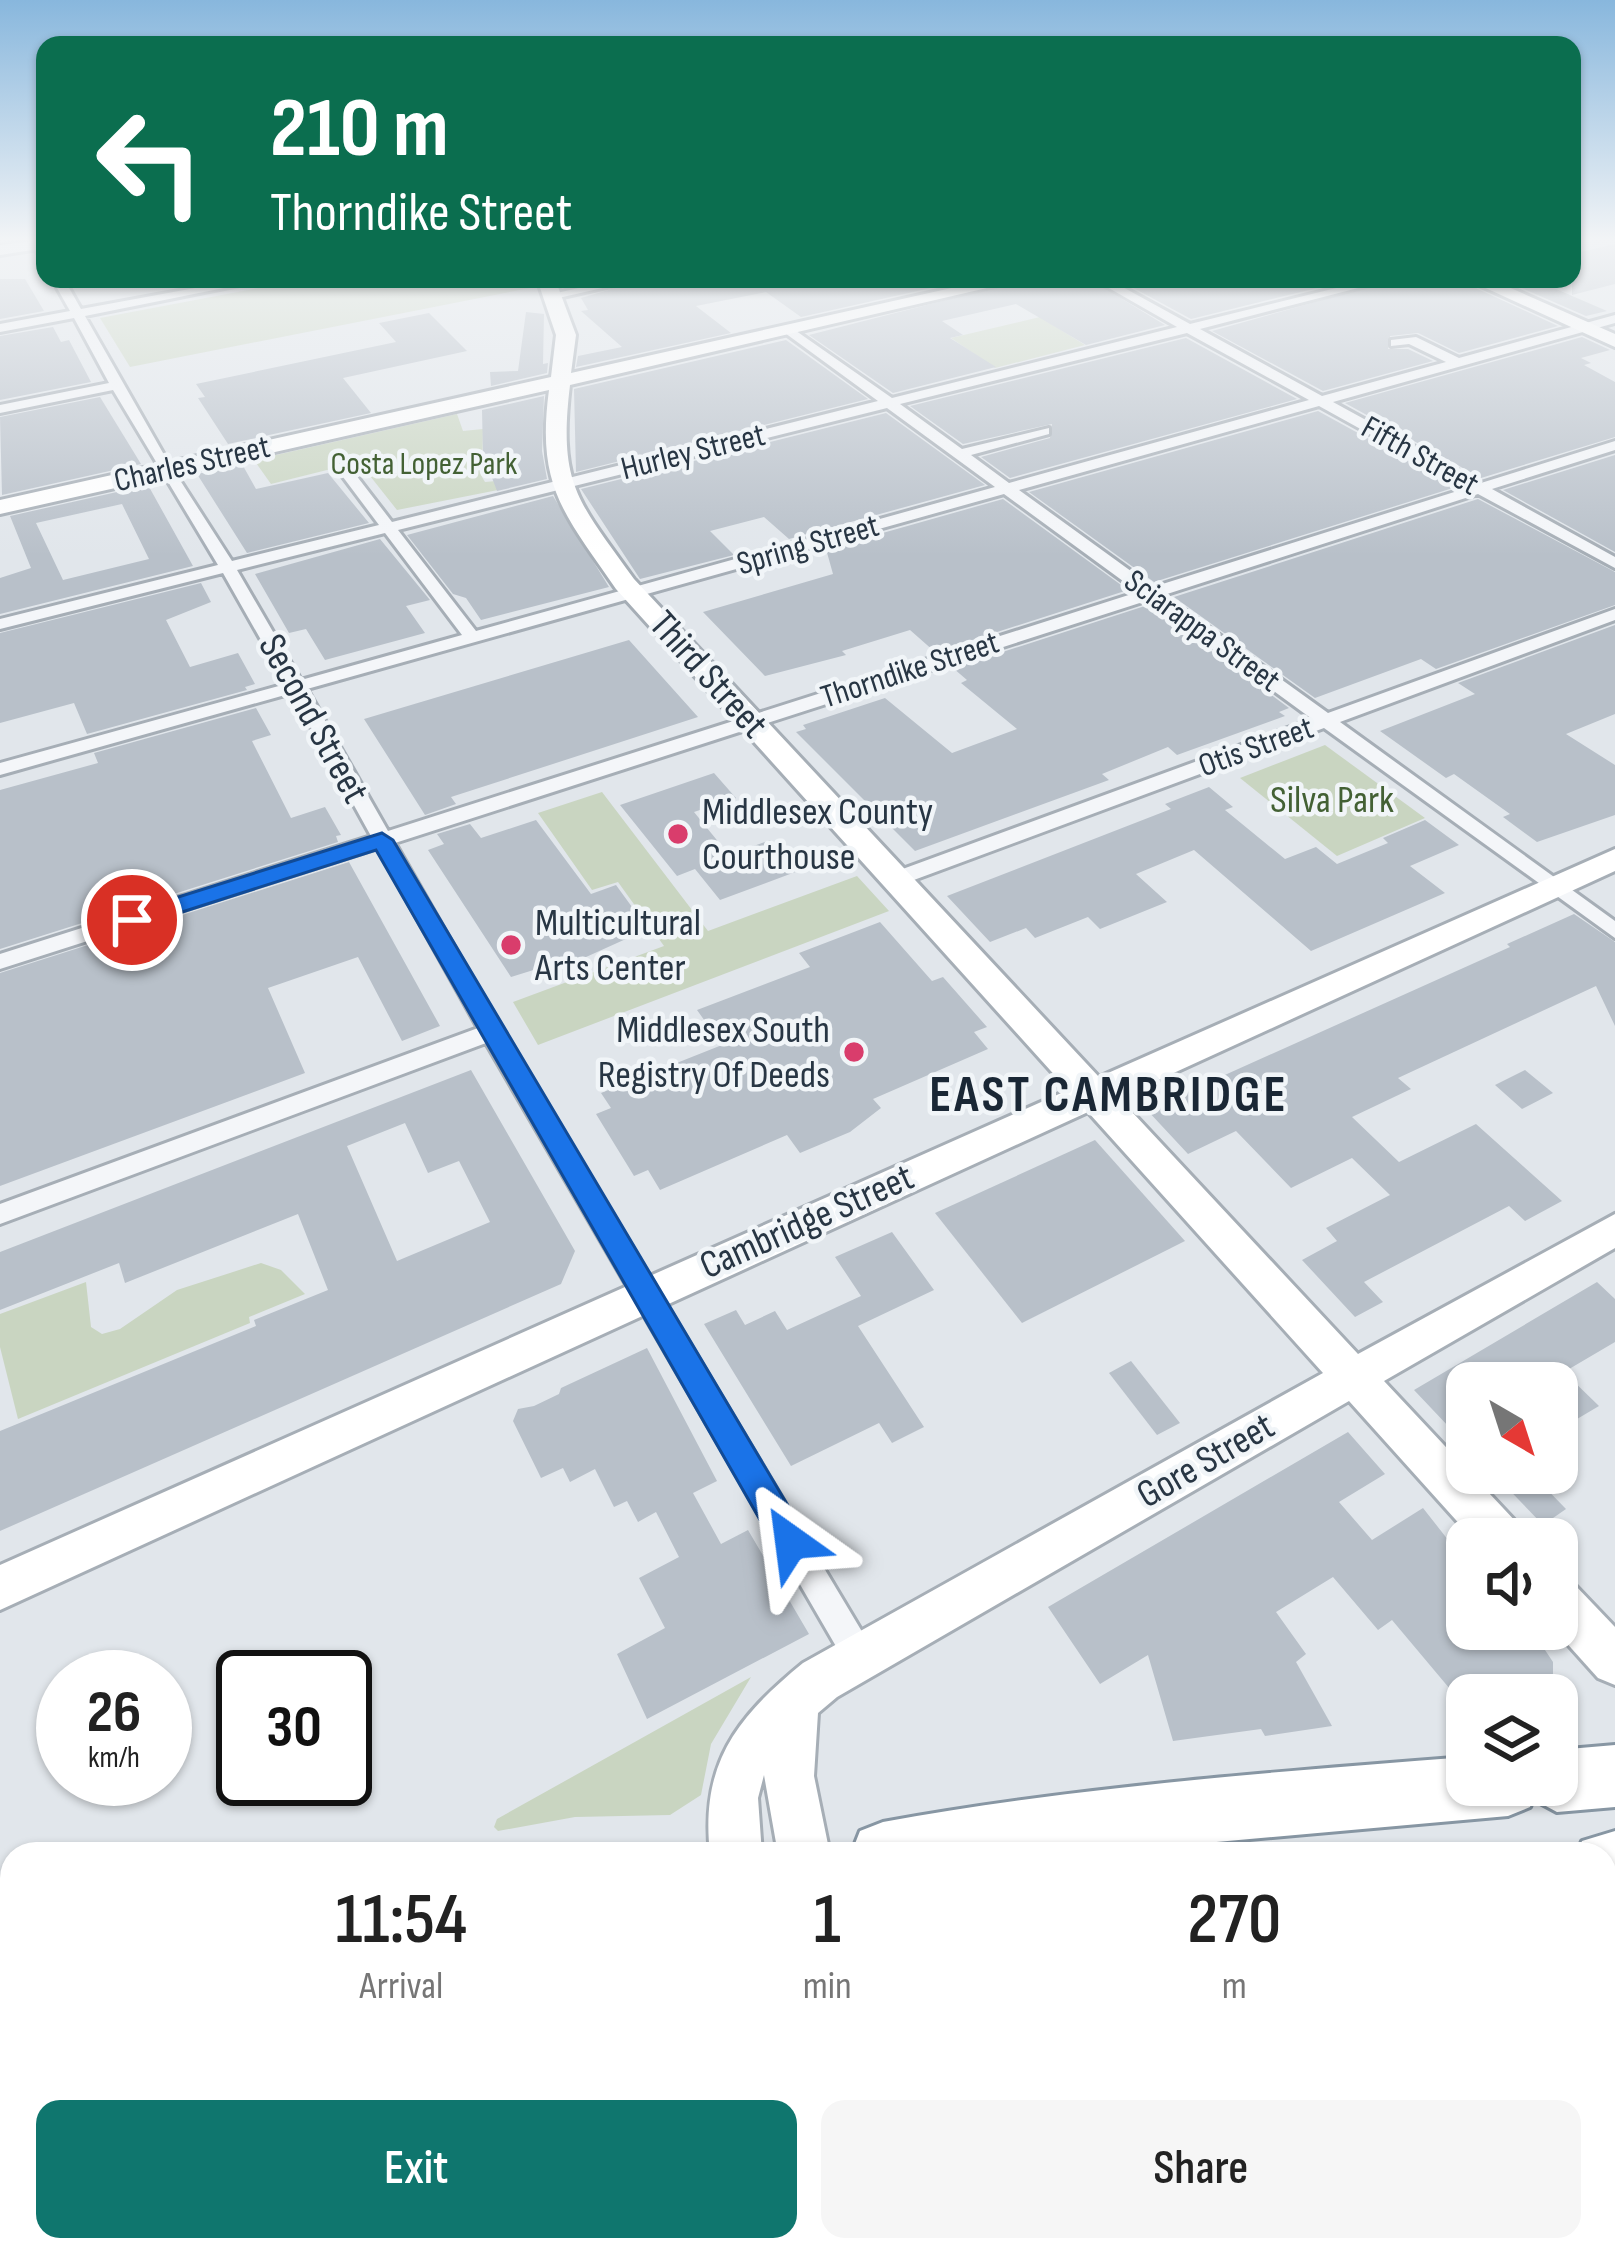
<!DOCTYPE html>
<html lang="en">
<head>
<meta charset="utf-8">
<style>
	:root { --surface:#fff; --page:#f6f6f6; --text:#222; --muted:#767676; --accent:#0f766e }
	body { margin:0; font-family:"Sofia Sans Condensed",sans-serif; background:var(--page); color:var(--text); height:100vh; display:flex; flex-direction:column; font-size:45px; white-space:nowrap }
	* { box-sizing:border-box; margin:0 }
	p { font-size:39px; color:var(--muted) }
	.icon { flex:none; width:66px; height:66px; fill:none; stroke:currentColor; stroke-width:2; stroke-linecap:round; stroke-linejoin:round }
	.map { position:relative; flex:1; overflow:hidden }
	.side { position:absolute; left:0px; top:1842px; width:1617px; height:420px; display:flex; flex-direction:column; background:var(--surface); border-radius:36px 36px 0 0; box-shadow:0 3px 9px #0004 }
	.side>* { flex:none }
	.guide { position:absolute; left:36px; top:36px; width:1545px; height:252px; border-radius:24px; box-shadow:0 3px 9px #0004; background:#0b6e4f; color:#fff; overflow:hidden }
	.needle { width:78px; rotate:141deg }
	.fabs { position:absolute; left:1446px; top:1362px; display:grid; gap:24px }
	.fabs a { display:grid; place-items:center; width:132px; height:132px; border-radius:24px; background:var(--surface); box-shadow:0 3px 9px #0004; font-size:60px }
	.speed { position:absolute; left:36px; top:1650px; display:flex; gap:24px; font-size:60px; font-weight:700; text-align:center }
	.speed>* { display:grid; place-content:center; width:156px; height:156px; border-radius:50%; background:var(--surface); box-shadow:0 3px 9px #0004; line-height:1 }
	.speed small { font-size:30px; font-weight:400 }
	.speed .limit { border:6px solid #111; border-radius:18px; background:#fff; color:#111 }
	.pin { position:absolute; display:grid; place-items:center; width:102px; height:102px; color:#fff; margin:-51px; border:6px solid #fff; border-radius:50%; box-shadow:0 3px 12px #0007 }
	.me { position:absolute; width:132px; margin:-66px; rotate:329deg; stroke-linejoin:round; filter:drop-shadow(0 0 9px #0008) }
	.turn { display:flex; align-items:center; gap:42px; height:252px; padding:0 36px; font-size:54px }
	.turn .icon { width:156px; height:156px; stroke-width:2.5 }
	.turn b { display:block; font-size:84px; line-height:102px }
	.eta { display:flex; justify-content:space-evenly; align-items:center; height:204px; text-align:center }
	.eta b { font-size:72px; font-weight:600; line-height:84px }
	.action { display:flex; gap:24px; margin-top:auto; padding:24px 36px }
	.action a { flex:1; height:138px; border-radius:24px; background:var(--accent); color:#fff; font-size:48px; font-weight:600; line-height:138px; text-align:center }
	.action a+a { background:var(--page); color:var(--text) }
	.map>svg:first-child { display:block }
	.green { fill:#c9d5c1 }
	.building { fill:#b8c0c9; fill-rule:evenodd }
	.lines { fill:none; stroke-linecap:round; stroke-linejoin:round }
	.street-casing { stroke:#a6aeb6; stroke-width:6 }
	.secondary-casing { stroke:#a6aeb6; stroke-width:6 }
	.highway-casing { stroke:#8796a3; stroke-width:6 }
	.street { fill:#f4f6f9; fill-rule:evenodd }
	.secondary { fill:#fff; fill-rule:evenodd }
	.highway { fill:#fff; fill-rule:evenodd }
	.tram { stroke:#798896; stroke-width:4.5 }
	.route { fill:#1a73e8; stroke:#114b97; stroke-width:3 }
	.poi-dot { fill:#d93d6c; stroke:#f1f5f8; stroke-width:4.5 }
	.labels { text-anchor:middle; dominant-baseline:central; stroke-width:9; stroke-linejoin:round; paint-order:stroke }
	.far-street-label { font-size:33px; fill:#283644; stroke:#f1f5f8 }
	.far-park-label { font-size:33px; fill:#436134; stroke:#f1f5f8 }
	.street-label { font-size:39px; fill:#283644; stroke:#f1f5f8 }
	.park-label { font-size:39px; fill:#436134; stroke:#f1f5f8 }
	.poi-label { font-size:39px; fill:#283644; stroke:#f1f5f8; text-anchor:start }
	.district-label { font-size:51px; font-weight:bold; letter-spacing:3px; fill:#1a2735; stroke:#f1f5f8 }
</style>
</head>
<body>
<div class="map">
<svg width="1615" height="2262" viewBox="0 0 1615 2262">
	<rect width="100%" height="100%" fill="#e1e6eb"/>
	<g class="green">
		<polygon points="306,279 527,279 530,288 130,367 100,318"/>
		<polygon points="1040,317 1085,345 995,368 951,338"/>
		<polygon points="457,414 463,431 483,429 482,477 485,482 496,481 498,490 397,510 359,462 271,484 254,460"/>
		<polygon points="1325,745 1425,818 1337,856 1240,778"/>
		<polygon points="602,792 708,931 857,876 889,911 538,1045 513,1002 664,946 618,882 592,890 538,813"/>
		<polygon points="261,1263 281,1270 305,1294 249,1317 250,1323 18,1419 0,1347 0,1314 86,1282 91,1327 102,1334 120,1329 177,1290"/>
		<polygon points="751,1677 711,1744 701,1795 670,1815 575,1817 498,1831 494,1827 497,1819"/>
	</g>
	<g class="building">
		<polygon points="1615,244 1615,284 1572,295 1572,254"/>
		<polygon points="0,279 25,279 44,311 0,319"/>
		<polygon points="646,279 971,279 801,317 766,292 696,306 731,333 576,367 578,356 622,347 581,311 588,310 581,298"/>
		<polygon points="1029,279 1089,279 1165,325 1086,345 1016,304 942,321 963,335 950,338 996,367 893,393 809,335"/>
		<polygon points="1117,279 1354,279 1191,319"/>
		<polygon points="1397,279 1456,279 1558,326 1459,353 1418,333 1390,336 1388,349 1408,349 1433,361 1323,391 1212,331"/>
		<polygon points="1542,283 1607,311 1586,316 1522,288"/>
		<polygon points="526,312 544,314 543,364 548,363 547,373 491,386 490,372 518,371"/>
		<polygon points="429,313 467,351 343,378 371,413 228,444 198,398 205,397 196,384 396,342 379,323"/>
		<polygon points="53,327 61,342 69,340 91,382 0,400 0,336"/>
		<polygon points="1582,337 1610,350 1581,358 1591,363 1584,365 1615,382 1615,437 1481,478 1345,403"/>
		<polygon points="1186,338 1297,399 1010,478 981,457 1050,438 1052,424 963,444 910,406"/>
		<polygon points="786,340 868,399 576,472 574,389"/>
		<polygon points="544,396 542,451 547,479 497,491 483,454 482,410"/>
		<polygon points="100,397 141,464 2,495 0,417"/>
		<polygon points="1318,411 1456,487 1154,582 1029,492"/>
		<polygon points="886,413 985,485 789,539 764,517 710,531 734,555 640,579 581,489"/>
		<polygon points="1615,455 1615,552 1503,490"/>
		<polygon points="242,464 256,489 328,473 369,523 247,553 197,474"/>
		<path d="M148,485L193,566L0,614V578L31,568L10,516ZM122,504L149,559L63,580L36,523Z"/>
		<polygon points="553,496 609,587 481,620 466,598 453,594 407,535"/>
		<polygon points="1003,499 1128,590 935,652 910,630 842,651 846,655 765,676 703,612 833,574 826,549"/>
		<polygon points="1478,499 1615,572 1615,605 1436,669 1421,659 1315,698 1174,597"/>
		<polygon points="380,539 430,600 406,606 425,633 325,660 306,629 289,633 255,574"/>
		<polygon points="201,583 211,602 166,620 190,667 238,653 255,684 245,687 247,690 87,734 74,703 0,723 0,633"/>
		<polygon points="1148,605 1289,708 1279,712 1285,716 1177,755 1168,747 1102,774 1109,780 915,851 796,732 806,729 803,725 885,698 952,753 1017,729 961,683 967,680 953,668"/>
		<polygon points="1615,625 1615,714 1566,734 1615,765 1615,815 1537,842 1503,817 1510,814 1454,774 1446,778 1380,731 1475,694 1458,683"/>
		<polygon points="629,640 698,717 451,797 456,804 425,815 364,719"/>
		<polygon points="256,708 271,735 252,741 291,818 325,807 341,835 336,836 338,842 0,949 0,790 98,763 94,753"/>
		<polygon points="714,773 736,798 694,812 729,855 770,840 798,871 720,900 695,869 677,876 620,805"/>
		<polygon points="1209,787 1233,807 1225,810 1285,859 1316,847 1337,864 1388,843 1383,838 1425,820 1459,845 1410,866 1445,893 1311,951 1194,850 1136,874 1167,902 1100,929 1088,917 1035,938 1026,928 990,942 947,896 1171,809 1165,804"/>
		<polygon points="536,820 591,894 616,885 648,929 575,962 572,958 511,977 428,850 444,844 437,834 470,824 481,838"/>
		<polygon points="349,862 440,1026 402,1041 358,957 268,988 305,1073 0,1186 0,973"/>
		<polygon points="1574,914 1615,942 1615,1026 1596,986 1398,1078 1411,1089 1352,1117 1399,1162 1476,1124 1562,1201 1525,1221 1509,1206 1364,1282 1383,1302 1355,1317 1302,1260 1337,1241 1326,1228 1390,1195 1352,1158 1291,1188 1236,1131 1188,1154 1147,1110 1510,947 1507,944"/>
		<polygon points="880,922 932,981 943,977 987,1027 974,1032 988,1049 873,1099 881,1108 850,1132 800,1153 787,1135 660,1190 648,1170 634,1176 596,1114 611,1108 601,1093 722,1045 697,1010 810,967 799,953"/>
		<path d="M471,1070L575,1251L561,1284L0,1531V1431L256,1326L254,1320L328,1290L298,1214L125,1283L119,1263L0,1310V1252ZM405,1123L428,1173L459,1161L490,1222L397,1261L347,1146Z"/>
		<polygon points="1525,1070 1553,1093 1522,1109 1495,1085"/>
		<polygon points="1095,1140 1185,1241 1022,1323 935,1213"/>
		<polygon points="892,1232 934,1290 858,1326 924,1427 892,1443 879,1423 791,1466 704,1324 736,1310 745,1325 775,1311 787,1330 861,1296 835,1257"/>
		<polygon points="1597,1282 1615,1299 1615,1342 1564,1372 1599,1406 1572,1422 1557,1407 1557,1383 1467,1383 1467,1446 1414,1390"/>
		<polygon points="647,1348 717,1481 693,1493 721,1544 748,1530 809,1634 647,1719 617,1654 665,1628 639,1578 679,1557 656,1512 638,1522 627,1501 614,1507 595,1469 570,1482 563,1468 541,1478 513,1421 518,1409 534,1406 559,1394 561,1388"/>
		<polygon points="1131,1361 1180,1423 1157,1435 1109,1373"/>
		<polygon points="1348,1432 1385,1474 1339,1502 1372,1540 1423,1508 1467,1564 1467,1629 1531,1629 1553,1662 1553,1679 1542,1695 1455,1695 1392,1620 1378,1630 1333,1577 1276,1612 1306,1654 1296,1662 1332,1726 1265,1736 1261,1729 1173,1741 1148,1655 1100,1684 1048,1607"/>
		<polygon points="1493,1473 1531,1473 1566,1509 1543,1525"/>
	</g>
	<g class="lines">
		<defs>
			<g id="street">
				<polygon points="27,240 39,240 45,250 45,262"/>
				<path d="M52,279H64L81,309L244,279H269L85,316L167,460L232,561L379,525L337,469L344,465L349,466L392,522L878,401L785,333L783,330L789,326L892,398L1177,327L1093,279H1108L1190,324L1373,279H1393L1200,329L1322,396L1446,362L1409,344L1391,346V340L1416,337L1459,358L1615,315V323L1333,402L1481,483L1615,441V450L1492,489L1615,557V568L1478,494L1164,595L1328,713L1615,609V620L1340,722L1615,921V938L1324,728L903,884H889V874L1312,719L1149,600L395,843L500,1027L870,1645L875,1656L870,1667L859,1672L848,1667L486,1043L0,1224V1204L478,1028L378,848L0,969V954L371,836L292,693L0,775V763L286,684L223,573L0,629V619L218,565L113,390L0,413V405L109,383L74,318L0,332V324L70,311ZM1187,333L1309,400L1009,483L971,455L1049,434V428L962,449L900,404ZM1319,406L1467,488L1153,587L1019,490ZM887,408L995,487L476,631L398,530ZM1004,494L1138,592L388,831L307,689ZM385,533L462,635L301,680L237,570Z"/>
				<polygon points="618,279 642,279 554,299 548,295"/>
				<polygon points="1109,2250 1149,2250 1150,2262 1110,2262"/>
			</g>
			<g id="secondary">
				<polygon points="45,240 45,248 0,255 0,245"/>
				<path d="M537,279H555L576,335L571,373L992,279H1025L570,385C558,485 578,501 634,579L1099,1077L1615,849V871L1119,1098L1358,1354L1615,1214V1248L1384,1381L1518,1524L1524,1539H1473L1349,1401L837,1697L818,1713L814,1776L830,1854H778L764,1775L758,1798L762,1854H710C700,1764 736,1718 803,1663L1323,1373L1088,1112L0,1610V1565L1068,1090L616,589C564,513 536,487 549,390L0,514V500L551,377L556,335Z"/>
				<polygon points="1466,279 1490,279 1615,334 1615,347"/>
				<polygon points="1557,1577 1573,1583 1615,1627 1615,1685 1598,1678 1554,1629"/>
			</g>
			<g id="highway">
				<path d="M1615,1745V1807L1557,1812L1533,1799L1530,1807L1508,1816L1083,1854H851L860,1831L883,1822C1076,1787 1271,1772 1467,1757V1785H1557V1750Z"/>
				<polygon points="1615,1831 1615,1895 1605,1896 1605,1854 1577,1854 1582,1841"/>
				<polygon points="12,1993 12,2061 0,2062 0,1994"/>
				<polygon points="12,2077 12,2149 0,2151 0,2079"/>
			</g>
		</defs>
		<use href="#street" class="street-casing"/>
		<use href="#secondary" class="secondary-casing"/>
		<use href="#highway" class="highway-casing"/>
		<use href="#street" class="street"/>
		<use href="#secondary" class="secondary"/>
		<use href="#highway" class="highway"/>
		<polyline class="tram" points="1440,2262 1590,2250"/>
	</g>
	<linearGradient id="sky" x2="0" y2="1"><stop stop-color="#88b7dd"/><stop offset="0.43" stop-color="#f2f4f6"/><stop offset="1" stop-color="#f2f4f6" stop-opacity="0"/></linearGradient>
	<rect width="1615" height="556" fill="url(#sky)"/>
	<polygon class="route" points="382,833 393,840 803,1531 808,1542 803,1553 791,1558 779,1553 376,850 132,928 120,920 124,914"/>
	<g class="poi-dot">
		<circle cx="678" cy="834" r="12"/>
		<circle cx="511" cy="945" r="12"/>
		<circle cx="854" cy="1052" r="12"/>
	</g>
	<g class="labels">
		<g class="far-street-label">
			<text transform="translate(693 452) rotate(-14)">Hurley Street</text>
			<text transform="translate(1420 456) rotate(29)">Fifth Street</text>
			<text transform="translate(192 464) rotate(-13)">Charles Street</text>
			<text transform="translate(808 545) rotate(-16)">Spring Street</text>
			<text transform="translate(1202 631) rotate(36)">Sciarappa Street</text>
			<text transform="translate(910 670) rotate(-18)">Thorndike Street</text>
			<text transform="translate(1256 747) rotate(-20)">Otis Street</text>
		</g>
		<g class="far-park-label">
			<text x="424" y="464">Costa Lopez Park</text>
		</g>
		<g class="street-label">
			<text transform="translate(708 675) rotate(48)">Third Street</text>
			<text transform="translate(313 719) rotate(61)">Second Street</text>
			<text transform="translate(807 1222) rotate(-24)">Cambridge Street</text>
			<text transform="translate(1206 1461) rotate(-30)">Gore Street</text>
		</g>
		<g class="park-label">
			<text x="1332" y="800">Silva Park</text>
		</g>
		<g class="poi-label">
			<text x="702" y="812">Middlesex County<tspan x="702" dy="45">Courthouse</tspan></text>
			<text x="535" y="923">Multicultural<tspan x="535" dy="45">Arts Center</tspan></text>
			<text x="830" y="1030" text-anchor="end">Middlesex South<tspan x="830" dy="45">Registry Of Deeds</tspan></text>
		</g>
		<g class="district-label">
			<text x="1109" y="1095">EAST CAMBRIDGE</text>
		</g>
	</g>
</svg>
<div class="fabs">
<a><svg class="needle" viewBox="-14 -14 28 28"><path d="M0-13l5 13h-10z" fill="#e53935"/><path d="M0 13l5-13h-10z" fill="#767676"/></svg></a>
<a><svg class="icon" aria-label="sound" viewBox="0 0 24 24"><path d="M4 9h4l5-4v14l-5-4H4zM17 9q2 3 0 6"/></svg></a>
<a><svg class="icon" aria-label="layers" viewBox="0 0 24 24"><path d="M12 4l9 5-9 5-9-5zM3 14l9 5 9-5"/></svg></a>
</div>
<div class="speed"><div>26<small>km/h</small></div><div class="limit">30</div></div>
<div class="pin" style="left:132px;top:920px;background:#d93025"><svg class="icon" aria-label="arrive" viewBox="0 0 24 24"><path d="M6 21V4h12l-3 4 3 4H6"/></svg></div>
<svg class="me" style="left:791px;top:1542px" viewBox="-20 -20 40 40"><path d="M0-17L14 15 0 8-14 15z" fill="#1a73e8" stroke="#fff" stroke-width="4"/></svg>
<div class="guide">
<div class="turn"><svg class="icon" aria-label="left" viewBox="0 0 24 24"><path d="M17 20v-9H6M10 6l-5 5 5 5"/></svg><div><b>210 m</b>Thorndike Street</div></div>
</div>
<section class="side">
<div class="eta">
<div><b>11:54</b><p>Arrival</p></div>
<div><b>1</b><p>min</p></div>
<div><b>270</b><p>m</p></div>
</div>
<div class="action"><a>Exit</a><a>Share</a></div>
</section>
</div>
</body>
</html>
